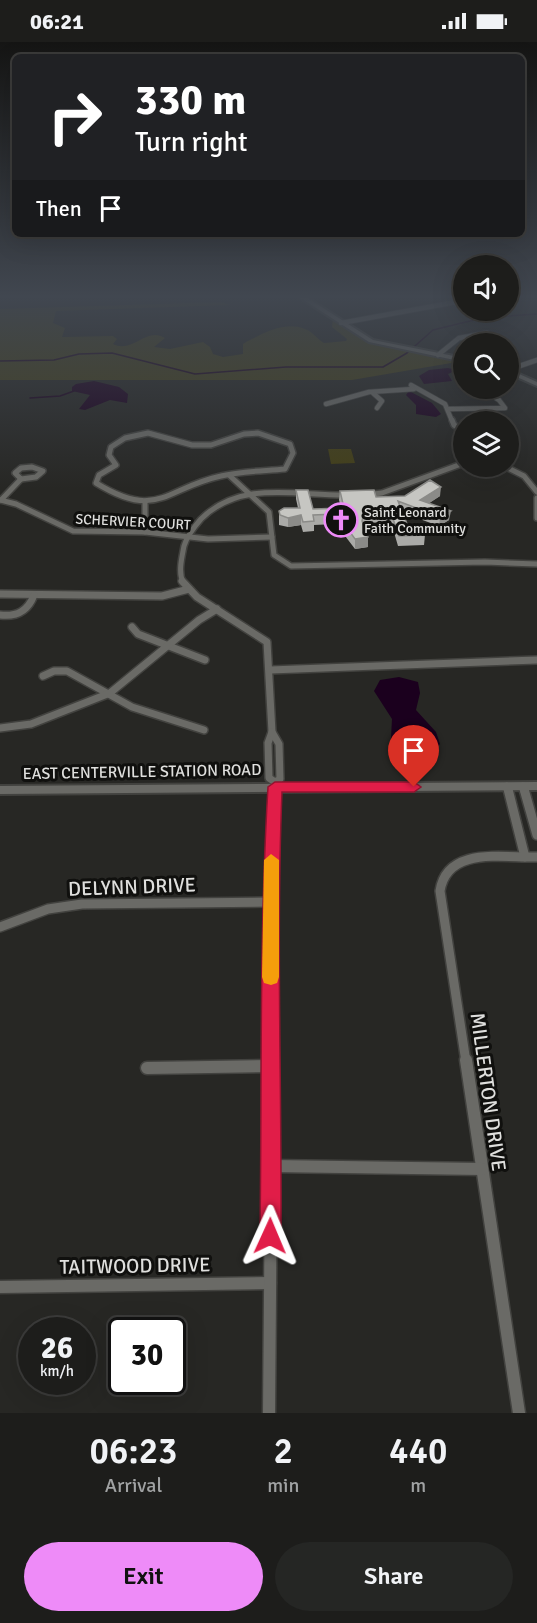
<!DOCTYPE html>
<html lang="en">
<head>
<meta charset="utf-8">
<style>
	:root { --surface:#1d1d1b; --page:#252624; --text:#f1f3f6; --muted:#a0a2a3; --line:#3b3b3a; --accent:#ee8bf8 }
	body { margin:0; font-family:Signika,sans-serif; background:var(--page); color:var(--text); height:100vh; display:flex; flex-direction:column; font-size:22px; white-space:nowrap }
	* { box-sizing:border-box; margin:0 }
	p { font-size:20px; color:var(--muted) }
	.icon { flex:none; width:33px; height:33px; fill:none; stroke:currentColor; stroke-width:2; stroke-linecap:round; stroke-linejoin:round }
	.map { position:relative; height:1371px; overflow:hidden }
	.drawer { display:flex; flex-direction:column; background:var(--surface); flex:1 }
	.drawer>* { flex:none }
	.guide { position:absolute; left:12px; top:12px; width:513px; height:183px; border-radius:9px; box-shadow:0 6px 24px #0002,0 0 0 2px var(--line); background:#202124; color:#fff; overflow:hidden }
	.fabs { position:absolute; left:453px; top:213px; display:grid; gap:12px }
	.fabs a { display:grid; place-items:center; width:66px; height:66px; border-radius:50%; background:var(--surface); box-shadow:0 6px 24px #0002,0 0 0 2px var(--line); font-size:30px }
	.speed { position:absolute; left:18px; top:1275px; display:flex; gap:12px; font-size:30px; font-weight:700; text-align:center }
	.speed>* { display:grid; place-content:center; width:78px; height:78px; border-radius:50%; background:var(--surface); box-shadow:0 6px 24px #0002,0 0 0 2px var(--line); line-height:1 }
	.speed small { font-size:15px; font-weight:400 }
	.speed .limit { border:3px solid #111; border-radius:9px; background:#fff; color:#111 }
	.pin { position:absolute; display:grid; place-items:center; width:51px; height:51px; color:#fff; margin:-62px -26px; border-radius:50% 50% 50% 0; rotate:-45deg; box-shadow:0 0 6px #0007 }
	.pin .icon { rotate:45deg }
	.me { position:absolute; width:66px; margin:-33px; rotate:1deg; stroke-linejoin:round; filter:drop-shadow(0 0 4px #0008) }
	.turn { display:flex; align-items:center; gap:21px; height:126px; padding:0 24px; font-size:27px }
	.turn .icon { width:78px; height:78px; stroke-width:2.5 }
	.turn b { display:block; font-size:42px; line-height:51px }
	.then { display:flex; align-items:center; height:57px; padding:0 24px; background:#0003; gap:12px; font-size:22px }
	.eta { display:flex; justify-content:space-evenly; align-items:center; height:102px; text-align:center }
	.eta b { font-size:36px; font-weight:600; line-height:42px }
	.primary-button { display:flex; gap:12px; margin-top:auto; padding:12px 24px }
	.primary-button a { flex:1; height:69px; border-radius:36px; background:var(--accent); color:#111; font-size:24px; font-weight:600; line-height:69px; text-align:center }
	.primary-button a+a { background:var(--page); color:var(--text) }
	.status { display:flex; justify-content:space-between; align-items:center; height:42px; padding:0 30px; background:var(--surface); direction:ltr }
	.status svg { height:16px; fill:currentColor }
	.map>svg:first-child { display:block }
	.green { fill:#433f18 }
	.water { fill:#1b001e }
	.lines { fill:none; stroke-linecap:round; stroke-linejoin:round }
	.stream { stroke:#1b001e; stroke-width:1.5 }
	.minor-far4-casing { stroke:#42423f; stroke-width:6 }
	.minor-far3-casing { stroke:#42423f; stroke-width:8 }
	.minor-far2-casing { stroke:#42423f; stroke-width:10 }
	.minor-far1-casing { stroke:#42423f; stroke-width:12 }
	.minor-casing { stroke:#42423f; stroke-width:15 }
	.tertiary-casing { stroke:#42423f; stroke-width:4 }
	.minor-far4 { stroke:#6a6a66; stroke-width:4.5 }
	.minor-far3 { stroke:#6a6a66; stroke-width:5 }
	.minor-far2 { stroke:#6a6a66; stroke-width:7 }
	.minor-far1 { stroke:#6a6a66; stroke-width:9 }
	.minor { stroke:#6a6a66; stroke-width:12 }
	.tertiary { fill:#6a6a66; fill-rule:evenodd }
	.wall { fill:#aaaaa7 }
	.shaded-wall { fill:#8b8b88 }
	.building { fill:#c6c6c2; stroke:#8b8b88; stroke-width:1.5 }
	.route { fill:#e11d48; stroke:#92132f; stroke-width:1.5 }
	.slow { fill:#f59e0b }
	.labels { text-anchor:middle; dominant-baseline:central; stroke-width:6; stroke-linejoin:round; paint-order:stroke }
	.far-poi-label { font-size:14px; fill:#dfdfdd; stroke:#10100e; text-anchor:start }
	.far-street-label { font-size:14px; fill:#dfdfdd; stroke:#10100e }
	.street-label { font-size:16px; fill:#dfdfdd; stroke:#10100e }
	.near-street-label { font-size:20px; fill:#dfdfdd; stroke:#10100e }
</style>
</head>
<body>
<div class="status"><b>06:21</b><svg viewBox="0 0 49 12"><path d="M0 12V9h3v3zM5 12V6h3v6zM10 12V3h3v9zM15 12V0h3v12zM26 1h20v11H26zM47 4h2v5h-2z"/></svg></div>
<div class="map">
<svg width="537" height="1371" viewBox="0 0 537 1371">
	<rect width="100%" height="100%" fill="#272724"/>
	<g class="green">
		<path d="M221,260L230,263L56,269L53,281L65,286L62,295L113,294L117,297L113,302C133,312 146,284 165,296L154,305L170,307L203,300L210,305L213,312L223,315L243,312V302L246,300C264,291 285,279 305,287C312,289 317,297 324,301L346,299L347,297L332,285L333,276L371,299L463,319L352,338H0V267Z"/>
		<polygon points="328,407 351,407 355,421 331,422"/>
	</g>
	<g class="water">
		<polygon points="448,326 457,328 448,332 452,339 424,342 419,334 429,328"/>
		<polygon points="94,339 119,345 128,352 127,361 110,358 85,368 79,367 90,353 72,349 72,345 76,342"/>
		<polygon points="409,349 432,361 441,372 436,375 416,372 416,363 406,353"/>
		<polygon points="399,635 418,640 420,651 416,668 436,690 440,702 434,709 407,711 395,707 391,696 392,677 374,649 380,638"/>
	</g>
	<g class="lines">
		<g class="stream">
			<polyline points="0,319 54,318 79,312 112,311 195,332 286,325 383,325 407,311 433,288 482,276 537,272"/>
			<polyline points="30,356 60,354 74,349"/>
		</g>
		<defs>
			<g id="minor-far4">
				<polyline points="341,281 456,260 462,255"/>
				<polyline points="438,313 459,296 487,291"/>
				<polyline points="508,328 537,318"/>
				<polyline points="411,343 445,362 452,379"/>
				<polyline points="373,351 382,359 377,366"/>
				<polyline points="326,362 369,350 414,347"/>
				<polyline points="449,367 505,366 499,358 480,346"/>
			</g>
			<g id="minor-far3">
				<polyline points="452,378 454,383 464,389"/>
				<path d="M148,391L192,403H211L244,392L258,391L290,402L293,411L285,427C264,429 241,429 221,434C165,446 158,479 96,441L99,433L116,423L109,413L111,405L125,396Z"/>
				<polyline points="504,424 524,434 537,450"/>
				<polygon points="32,425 43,429 36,435 21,437 15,431 21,426"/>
				<polyline points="229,433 269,470 274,513 291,524 485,520 537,522"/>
				<polyline points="365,453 382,451 464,421"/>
				<polyline points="537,456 537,476"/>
				<polyline points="0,458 16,462 73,489 145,490 208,497 272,495"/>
				<polyline points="1,458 21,437"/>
				<polyline points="145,459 145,490"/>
				<path d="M183,540C178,530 182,515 184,504C187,494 194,485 201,477C241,437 297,454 347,453"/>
			</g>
			<g id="minor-far2">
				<polyline points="182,539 197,555 267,600 272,690 268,701 269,736 275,740"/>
				<polyline points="0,552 162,554 189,547"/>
				<path d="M0,573C17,575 28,569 34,553"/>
				<polyline points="132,585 138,592 205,618"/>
				<polyline points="270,628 537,618"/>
				<polyline points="43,634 54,629 67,629 132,665 204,688"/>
				<polyline points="0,686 31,682 110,651 199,578 217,567"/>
				<polyline points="272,690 279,702 280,737 275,740 275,749"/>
				<polyline points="507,744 508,749"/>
				<polyline points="523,744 524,749"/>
			</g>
			<g id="minor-far1">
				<polyline points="508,747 525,815"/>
				<polyline points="524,747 537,793"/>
				<polyline points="0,885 48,867 82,862 269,860"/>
				<polyline points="272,1020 269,860 275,747"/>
				<path d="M466,1020L440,849C447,804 503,816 537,815"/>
			</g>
			<g id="minor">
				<polyline points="466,1018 519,1371"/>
				<polyline points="147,1026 272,1024"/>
				<polyline points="271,1124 482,1127"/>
				<polyline points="0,1245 270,1241"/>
				<polyline points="269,1371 272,1018"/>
			</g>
			<g id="tertiary">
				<polygon points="299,255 306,255 373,298 464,316 464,320 369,300"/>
				<polygon points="508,327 537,340 537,344 508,331"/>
				<polygon points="537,740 537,748 0,752 0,744"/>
			</g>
		</defs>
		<use href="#minor-far4" class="minor-far4-casing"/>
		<use href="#minor-far3" class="minor-far3-casing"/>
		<use href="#minor-far2" class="minor-far2-casing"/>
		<use href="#minor-far1" class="minor-far1-casing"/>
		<use href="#minor" class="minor-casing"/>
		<use href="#tertiary" class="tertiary-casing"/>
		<use href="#minor-far4" class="minor-far4"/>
		<use href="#minor-far3" class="minor-far3"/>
		<use href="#minor-far2" class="minor-far2"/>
		<use href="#minor-far1" class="minor-far1"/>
		<use href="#minor" class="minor"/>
		<use href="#tertiary" class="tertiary"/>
	</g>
	<polygon class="wall" points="296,448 313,467 341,466 339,458 340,449 376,455 440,454 429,461 449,478 439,484 403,471 409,487 425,493 424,503 398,504 391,480 363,481 368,505 355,507 336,482 314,483 314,489 303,490 301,483 288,485 279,483 279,469 298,466 296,457"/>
	<g class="shaded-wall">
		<polygon points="441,445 440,454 419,468 420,458"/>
		<polygon points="451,469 449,478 439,484 440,475"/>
		<polygon points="301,473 301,483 288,485 288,476"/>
		<polygon points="368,495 368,505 355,507 355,497"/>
	</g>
	<polygon class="building" points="430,438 441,445 420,458 451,469 440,475 398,459 409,487 423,487 425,493 399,494 391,471 364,471 362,479 368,495 355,497 337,472 313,473 314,479 303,480 301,473 288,476 280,473 279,469 284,466 300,466 296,448 308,448 313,467 344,466 340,449 374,448 376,455 405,454"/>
	<linearGradient id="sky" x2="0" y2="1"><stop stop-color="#151514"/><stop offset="0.57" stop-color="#414750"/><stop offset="1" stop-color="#414750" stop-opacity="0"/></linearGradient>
	<rect width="537" height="447" fill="url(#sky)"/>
	<path class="route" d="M275,740H414L421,745L414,750H282C276,898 282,1046 281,1194L278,1202L270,1205L263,1202L260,1194C262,1045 259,895 268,745Z"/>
	<polygon class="slow" points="271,812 279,818 279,935 277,941 271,943 264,941 262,935 264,818"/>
	<defs>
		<symbol id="church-ring" viewBox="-11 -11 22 22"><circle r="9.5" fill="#10100e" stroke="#ee8bf8" stroke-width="1.5"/><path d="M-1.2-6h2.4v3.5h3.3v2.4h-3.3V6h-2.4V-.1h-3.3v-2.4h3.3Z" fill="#ee8bf8"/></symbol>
	</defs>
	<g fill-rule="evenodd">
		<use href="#church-ring" x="322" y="459" width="38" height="38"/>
	</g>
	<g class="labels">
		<g class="far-poi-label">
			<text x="364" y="470">Saint Leonard<tspan x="364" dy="16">Faith Community</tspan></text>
		</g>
		<g class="far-street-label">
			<text transform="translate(133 480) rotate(3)">SCHERVIER COURT</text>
		</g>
		<g class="street-label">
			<text transform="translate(142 730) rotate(-1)">EAST CENTERVILLE STATION ROAD</text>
		</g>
		<g class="near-street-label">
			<text transform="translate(132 845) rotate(-2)">DELYNN DRIVE</text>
			<text transform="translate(488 1050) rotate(82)">MILLERTON DRIVE</text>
			<text transform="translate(135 1224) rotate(-1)">TAITWOOD DRIVE</text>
		</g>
	</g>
</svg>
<div class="fabs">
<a><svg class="icon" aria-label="sound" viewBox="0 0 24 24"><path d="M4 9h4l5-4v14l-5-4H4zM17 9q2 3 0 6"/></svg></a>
<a><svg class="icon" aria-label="search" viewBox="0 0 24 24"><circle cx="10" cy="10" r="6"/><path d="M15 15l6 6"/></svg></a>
<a><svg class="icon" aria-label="layers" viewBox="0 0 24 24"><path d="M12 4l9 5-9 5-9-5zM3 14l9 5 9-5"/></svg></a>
</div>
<div class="speed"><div>26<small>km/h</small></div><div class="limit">30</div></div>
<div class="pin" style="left:414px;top:745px;background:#d93025"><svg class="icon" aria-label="arrive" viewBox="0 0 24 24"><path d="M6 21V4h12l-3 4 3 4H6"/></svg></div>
<svg class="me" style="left:270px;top:1194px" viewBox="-20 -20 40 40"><path d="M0-17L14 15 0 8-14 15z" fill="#e11d48" stroke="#fff" stroke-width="4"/></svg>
<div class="guide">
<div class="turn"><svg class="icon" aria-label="right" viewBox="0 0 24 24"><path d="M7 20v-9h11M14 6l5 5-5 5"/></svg><div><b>330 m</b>Turn right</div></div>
<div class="then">Then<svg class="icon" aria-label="arrive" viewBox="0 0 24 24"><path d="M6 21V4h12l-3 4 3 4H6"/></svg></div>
</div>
</div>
<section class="drawer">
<div class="eta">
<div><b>06:23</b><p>Arrival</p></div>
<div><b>2</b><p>min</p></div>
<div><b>440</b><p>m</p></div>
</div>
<div class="primary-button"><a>Exit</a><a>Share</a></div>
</section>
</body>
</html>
